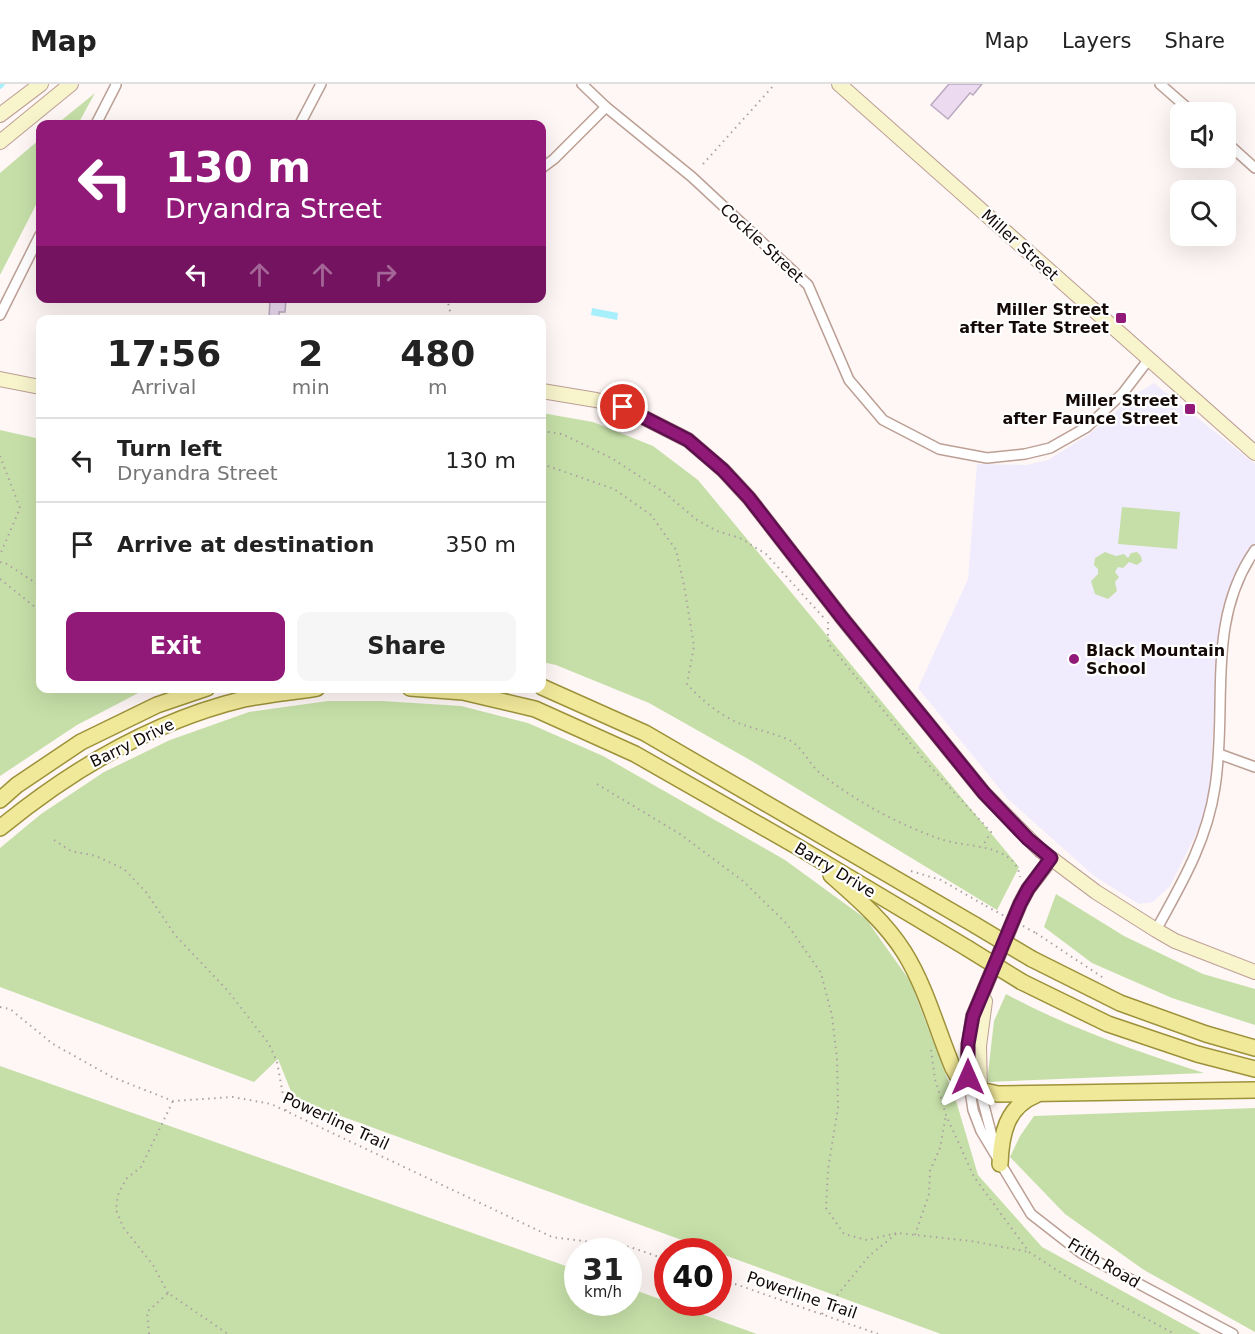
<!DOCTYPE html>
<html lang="en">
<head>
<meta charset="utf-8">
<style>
	:root { --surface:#fff; --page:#f6f6f6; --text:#222; --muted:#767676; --line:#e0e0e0; --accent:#911978 }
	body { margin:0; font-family:"DejaVu Sans",sans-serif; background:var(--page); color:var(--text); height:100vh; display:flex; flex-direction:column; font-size:22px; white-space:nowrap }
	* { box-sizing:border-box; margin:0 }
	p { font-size:20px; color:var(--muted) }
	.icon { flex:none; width:33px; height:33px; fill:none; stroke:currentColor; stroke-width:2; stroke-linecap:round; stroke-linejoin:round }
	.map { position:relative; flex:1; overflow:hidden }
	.details { position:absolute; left:36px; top:231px; width:510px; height:378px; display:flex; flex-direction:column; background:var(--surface); border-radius:12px; box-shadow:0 6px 24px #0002 }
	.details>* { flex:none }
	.guide { position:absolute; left:36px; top:36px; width:510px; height:183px; border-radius:12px; box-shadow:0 6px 24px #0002; background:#911978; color:#fff; overflow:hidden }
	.buttons { position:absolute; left:1170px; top:18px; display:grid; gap:12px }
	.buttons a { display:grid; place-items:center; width:66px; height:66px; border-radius:12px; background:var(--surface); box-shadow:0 6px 24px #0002; font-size:30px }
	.speed { position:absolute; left:564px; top:1154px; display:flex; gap:12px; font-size:30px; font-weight:700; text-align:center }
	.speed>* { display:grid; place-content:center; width:78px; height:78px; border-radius:50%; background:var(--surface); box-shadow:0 6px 24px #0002; line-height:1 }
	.speed small { font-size:15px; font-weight:400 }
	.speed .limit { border:9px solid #d22; background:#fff; color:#111 }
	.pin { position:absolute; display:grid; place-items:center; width:51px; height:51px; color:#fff; margin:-26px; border:3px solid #fff; border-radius:50%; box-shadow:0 2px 6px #0007 }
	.me { position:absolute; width:66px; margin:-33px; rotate:0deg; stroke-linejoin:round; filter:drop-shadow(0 0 4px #0008) }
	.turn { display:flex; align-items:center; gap:21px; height:126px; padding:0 30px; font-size:27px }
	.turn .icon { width:78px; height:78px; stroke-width:2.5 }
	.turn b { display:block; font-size:42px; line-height:51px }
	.lanes { display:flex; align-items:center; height:57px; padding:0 30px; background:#0003; justify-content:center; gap:30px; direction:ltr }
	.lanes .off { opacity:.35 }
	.eta { display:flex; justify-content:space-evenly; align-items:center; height:102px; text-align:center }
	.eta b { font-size:36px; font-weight:700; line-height:42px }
	.button { display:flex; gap:12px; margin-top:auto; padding:12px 30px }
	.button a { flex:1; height:69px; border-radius:12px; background:var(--accent); color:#fff; font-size:24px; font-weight:700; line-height:69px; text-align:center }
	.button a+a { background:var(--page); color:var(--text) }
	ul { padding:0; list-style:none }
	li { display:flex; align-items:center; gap:18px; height:84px; padding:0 30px; border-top:2px solid var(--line) }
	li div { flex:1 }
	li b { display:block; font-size:22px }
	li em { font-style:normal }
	header { display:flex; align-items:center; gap:36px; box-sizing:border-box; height:84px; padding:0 30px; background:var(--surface); border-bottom:2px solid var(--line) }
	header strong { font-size:28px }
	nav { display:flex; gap:33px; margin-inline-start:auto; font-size:21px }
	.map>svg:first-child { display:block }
	.education { fill:#f1ecfd }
	.green { fill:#c6dfa8 }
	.water { fill:#a8effc }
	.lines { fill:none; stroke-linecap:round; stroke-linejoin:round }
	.stream { stroke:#a8effc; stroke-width:4 }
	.building { fill:#ecdaf1; stroke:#bba9c0; stroke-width:1.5 }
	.street-casing { stroke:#bc9f95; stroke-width:12 }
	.secondary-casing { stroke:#bc9f95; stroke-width:16 }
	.primary-casing { stroke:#9d923a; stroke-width:18 }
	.path { stroke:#aba3a1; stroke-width:2; stroke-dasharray:1.5 4.5; stroke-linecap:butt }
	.street { stroke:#fff; stroke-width:9 }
	.secondary { stroke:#f8f4cc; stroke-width:14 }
	.primary { stroke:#f1e99a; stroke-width:15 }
	.primary-bridge-casing { stroke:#9d923a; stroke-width:18; stroke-linecap:butt }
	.path-bridge { stroke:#aba3a1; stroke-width:2; stroke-dasharray:1.5 4.5; stroke-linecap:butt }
	.primary-bridge { stroke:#f1e99a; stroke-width:15 }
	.route-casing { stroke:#5e104e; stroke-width:15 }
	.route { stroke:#911978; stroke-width:10 }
	.poi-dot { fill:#911978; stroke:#fff; stroke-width:2 }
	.labels { text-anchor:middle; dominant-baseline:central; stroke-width:4.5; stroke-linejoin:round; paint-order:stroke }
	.street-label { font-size:16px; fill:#130906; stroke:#fff }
	.poi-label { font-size:16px; font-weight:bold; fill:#130906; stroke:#fff; text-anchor:end }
</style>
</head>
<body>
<header>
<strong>Map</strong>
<nav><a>Map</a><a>Layers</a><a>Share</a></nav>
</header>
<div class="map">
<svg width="1255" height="1250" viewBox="0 0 1255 1250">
	<rect width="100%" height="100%" fill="#fef7f5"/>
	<polygon class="education" points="1154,299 1255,380 1255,461 1243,477 1230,504 1219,545 1210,704 1202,738 1170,802 1153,818 1139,820 1094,792 1008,715 918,604 968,495 977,380 1026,381 1048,376 1088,351 1136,310"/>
	<g class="green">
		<polygon points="95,9 78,40 57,40"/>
		<polygon points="40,55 40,113 0,191 0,89"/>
		<polygon points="542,329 593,338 653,362 698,396 1019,783 997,826 750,676 649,619 556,581 542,578"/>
		<polygon points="0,346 40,355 40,604 146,605 77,641 0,692"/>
		<polygon points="1122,423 1180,428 1177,465 1118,460"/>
		<polygon points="1105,468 1116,472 1124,470 1128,474 1131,469 1137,468 1141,472 1142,477 1137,481 1129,478 1123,484 1118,483 1115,488 1119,493 1115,498 1117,507 1108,515 1095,510 1091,497 1098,490 1098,485 1094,481 1095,474"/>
		<polygon points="328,617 382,617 461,622 528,639 603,672 785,776 866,835 910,897 957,1020 978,1091 1042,1163 1201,1250 941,1250 719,1169 718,1167 712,1167 294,1015 278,975 254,998 0,903 0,764 41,730 104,688 170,656 249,628"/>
		<polygon points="1056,810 1124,852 1203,890 1255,905 1255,941 1172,914 1092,879 1044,843"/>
		<path d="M1006,910C1069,944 1136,967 1204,989L987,998L994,937Z"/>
		<polygon points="0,982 577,1186 578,1218 628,1218 629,1204 757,1250 0,1250"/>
		<polygon points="1255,1024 1255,1248 1144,1186 1065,1130 1010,1073 1020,1052 1034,1032"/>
	</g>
	<polygon class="water" points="592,224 618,229 617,236 591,231"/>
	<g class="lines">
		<polyline class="stream" points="0,3 3,0"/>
	</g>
	<g class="building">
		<polygon points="949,0 982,0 973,11 970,9 948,35 931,21"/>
		<polygon points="270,214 286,214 285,228 279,228 279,236 269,236"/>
	</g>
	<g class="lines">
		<defs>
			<g id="street">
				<polyline points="582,0 606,23 692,93 808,201 849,296 883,336 939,365 987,374 1025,370 1050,364 1087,343 1123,309 1149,275"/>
				<polyline points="1160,0 1192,28"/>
				<polyline points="96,40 116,1"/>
				<polyline points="300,40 321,0"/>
				<polyline points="1226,58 1255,84"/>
				<polyline points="542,84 554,75 606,23"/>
				<polyline points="0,231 40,151"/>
				<polyline points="1219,670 1255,683"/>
				<path d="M1156,846C1182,799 1207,757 1215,703C1228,621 1205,538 1255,466"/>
				<polyline points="969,1000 973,1026 981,1047 1031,1130 1081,1169 1233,1250"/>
				<polyline points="980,1006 994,1060"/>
			</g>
			<g id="secondary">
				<polyline points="839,0 1255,369"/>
				<polyline points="0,31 41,0"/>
				<polyline points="0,58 71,0"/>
				<polyline points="0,295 40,303"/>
				<polyline points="542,307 596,316 623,323 688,356 723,386 749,414 843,535 984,709 1040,766 1096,808 1156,846 1175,857 1255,888"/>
				<polyline points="976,1004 969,1000 968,969 973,932 1020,820 1028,805 1051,775"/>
				<polyline points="980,1006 979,962 985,917"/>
			</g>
			<g id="primary">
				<polyline points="542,603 645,649 975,841"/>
				<polyline points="410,604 463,608 535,625 635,670 798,763 967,864"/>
				<polyline points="0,716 17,701 81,658 157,621 207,604"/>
				<path d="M0,744C72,685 153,637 244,615C268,610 293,608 317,604"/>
				<path d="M831,791C857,814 885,838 904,868C926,903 937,946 953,984L957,991L969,1000"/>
				<polyline points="1032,875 1120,919 1206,950 1255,964"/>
				<polyline points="1022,898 1108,940 1197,970 1255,985"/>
				<polyline points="980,1006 998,1010 1255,1006"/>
				<path d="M1000,1080C1001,1051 1006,1023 1036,1011"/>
			</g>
		</defs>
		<use href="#street" class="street-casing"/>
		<use href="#secondary" class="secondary-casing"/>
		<use href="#primary" class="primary-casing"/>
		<g class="path">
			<polyline points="703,80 775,0"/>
			<polyline points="447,214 452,236"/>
			<polyline points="542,347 562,350 613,375 665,409 697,436 717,447 740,454 766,470 824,534"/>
			<polyline points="0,372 20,424 0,471"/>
			<path d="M542,380L614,405L651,431L676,466L684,501L694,562L687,600C701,616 721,632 741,640C757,646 774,649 789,656C802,662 809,680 820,689C855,717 898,740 940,755C966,764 1015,759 1020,793"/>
			<polyline points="0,478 7,480 40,502"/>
			<polyline points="0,495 40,527"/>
			<polyline points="828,538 828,559 925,677 991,748 982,763"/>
			<polyline points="597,700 680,750 743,797 787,840 821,889 832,932 837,975 838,1024 828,1085 826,1124 844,1150 867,1156 897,1149"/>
			<polyline points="54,756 71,767 96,772 124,785 146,808 175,851 228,907 269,960 277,978 286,1027"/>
			<polyline points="911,787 941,796 986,822"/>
			<polyline points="1036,849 1105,895"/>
			<polyline points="0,923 10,925 53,960 112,993 173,1017 233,1013 271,1020 552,1153 630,1163 668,1176"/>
			<polyline points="931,966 935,995 946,1031 974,1093 1029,1168 1069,1194 1175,1250"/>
			<polyline points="915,1151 929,1110 930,1087 940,1064 946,1031"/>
			<polyline points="718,1194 878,1250"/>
			<polyline points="168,1209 153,1181 123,1143 116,1126 118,1111 126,1095 141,1083 173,1017"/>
			<polyline points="822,1230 869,1172 897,1149 971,1157 1029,1168"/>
			<polyline points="149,1250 147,1228 168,1209 228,1250"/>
		</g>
		<use href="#street" class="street"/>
		<use href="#secondary" class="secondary"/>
		<use href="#primary" class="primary"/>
		<defs>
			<g id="primary-bridge">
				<polyline points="975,841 1032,875"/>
				<polyline points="967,864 1022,898"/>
			</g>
		</defs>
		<use href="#primary-bridge" class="primary-bridge-casing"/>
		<polyline class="path-bridge" points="986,822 1036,849"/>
		<use href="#primary-bridge" class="primary-bridge"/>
	</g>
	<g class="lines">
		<defs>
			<polyline id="route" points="623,323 688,356 723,386 749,414 843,535 984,709 1028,755 1051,774 1028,805 1020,820 973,932 968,960 968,993"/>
		</defs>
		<use href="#route" class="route-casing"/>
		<use href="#route" class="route"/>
	</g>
	<g class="poi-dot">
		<rect x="1115" y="228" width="12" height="12" rx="3"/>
		<rect x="1184" y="319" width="12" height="12" rx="3"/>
		<circle cx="1074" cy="575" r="6"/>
	</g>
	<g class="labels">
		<g class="street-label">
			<text transform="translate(762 159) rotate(43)">Cockle Street</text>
			<text transform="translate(1020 161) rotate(42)">Miller Street</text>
			<text transform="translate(132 659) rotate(-26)">Barry Drive</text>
			<text transform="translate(835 786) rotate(31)">Barry Drive</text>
			<text transform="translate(336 1037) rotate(25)">Powerline Trail</text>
			<text transform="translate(1104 1179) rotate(31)">Frith Road</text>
			<text transform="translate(802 1211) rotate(19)">Powerline Trail</text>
		</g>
		<g class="poi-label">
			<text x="1109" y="225">Miller Street<tspan x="1109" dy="18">after Tate Street</tspan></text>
			<text x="1178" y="316">Miller Street<tspan x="1178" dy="18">after Faunce Street</tspan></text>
			<text x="1086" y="566" text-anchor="start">Black Mountain<tspan x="1086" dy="18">School</tspan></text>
		</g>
	</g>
</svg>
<div class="buttons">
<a><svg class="icon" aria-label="sound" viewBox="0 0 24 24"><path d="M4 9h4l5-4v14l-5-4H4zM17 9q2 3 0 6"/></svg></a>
<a><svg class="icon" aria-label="search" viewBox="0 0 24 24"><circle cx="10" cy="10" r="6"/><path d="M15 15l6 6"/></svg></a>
</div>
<div class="speed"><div>31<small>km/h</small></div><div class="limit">40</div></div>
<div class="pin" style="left:623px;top:323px;background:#d93025"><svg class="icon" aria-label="arrive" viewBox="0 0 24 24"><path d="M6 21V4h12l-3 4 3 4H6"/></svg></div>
<svg class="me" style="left:968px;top:993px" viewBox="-20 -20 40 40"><path d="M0-17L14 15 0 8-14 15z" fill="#911978" stroke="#fff" stroke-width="4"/></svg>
<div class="guide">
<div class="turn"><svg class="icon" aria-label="left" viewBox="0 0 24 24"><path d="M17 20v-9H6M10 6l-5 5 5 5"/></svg><div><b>130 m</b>Dryandra Street</div></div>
<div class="lanes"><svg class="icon" aria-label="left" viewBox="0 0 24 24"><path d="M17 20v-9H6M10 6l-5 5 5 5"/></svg><svg class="icon off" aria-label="ahead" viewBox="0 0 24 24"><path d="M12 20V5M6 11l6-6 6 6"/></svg><svg class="icon off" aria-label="ahead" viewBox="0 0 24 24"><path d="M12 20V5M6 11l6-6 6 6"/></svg><svg class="icon off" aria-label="right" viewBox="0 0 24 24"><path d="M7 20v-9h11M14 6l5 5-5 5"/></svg></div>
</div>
<section class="details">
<div class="eta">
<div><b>17:56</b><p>Arrival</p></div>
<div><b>2</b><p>min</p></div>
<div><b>480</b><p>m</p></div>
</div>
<ul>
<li><svg class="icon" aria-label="left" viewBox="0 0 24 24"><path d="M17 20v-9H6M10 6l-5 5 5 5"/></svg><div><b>Turn left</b><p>Dryandra Street</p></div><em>130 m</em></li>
<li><svg class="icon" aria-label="arrive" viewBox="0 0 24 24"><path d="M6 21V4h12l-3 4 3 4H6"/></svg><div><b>Arrive at destination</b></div><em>350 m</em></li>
</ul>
<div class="button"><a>Exit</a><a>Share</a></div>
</section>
</div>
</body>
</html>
